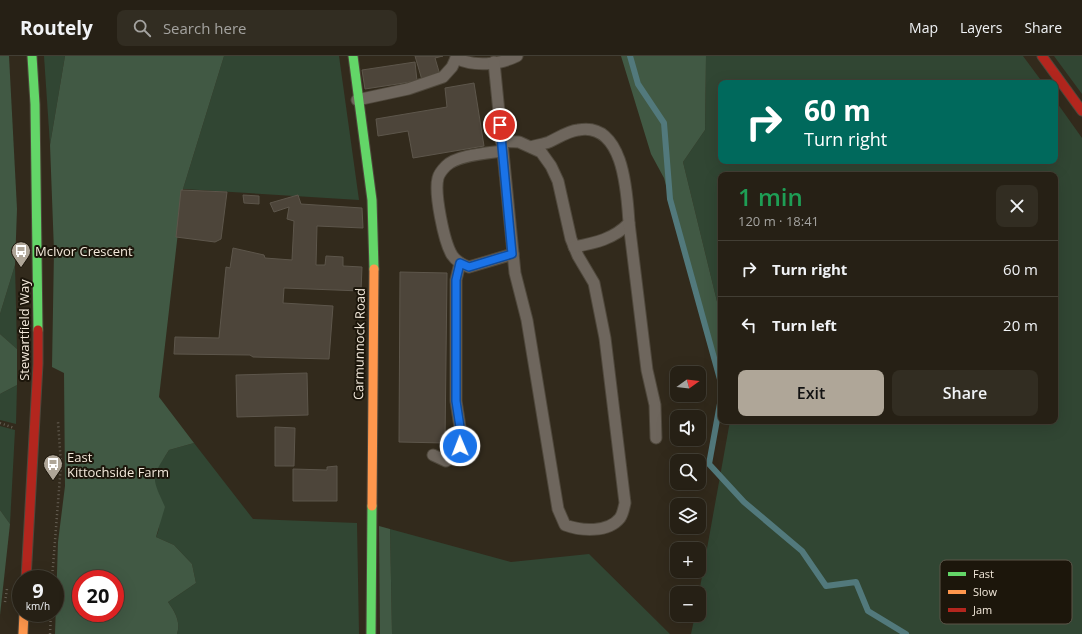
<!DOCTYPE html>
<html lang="en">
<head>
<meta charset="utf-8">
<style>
	:root { --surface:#262015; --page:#322d22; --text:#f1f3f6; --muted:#a4a3a0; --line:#423e34; --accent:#afa698 }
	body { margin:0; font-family:"Open Sans",sans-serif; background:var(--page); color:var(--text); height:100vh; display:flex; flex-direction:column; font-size:15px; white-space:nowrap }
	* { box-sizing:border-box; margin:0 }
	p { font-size:13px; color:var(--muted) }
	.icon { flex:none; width:22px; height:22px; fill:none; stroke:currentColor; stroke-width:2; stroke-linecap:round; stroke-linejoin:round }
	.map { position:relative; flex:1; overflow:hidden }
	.details { position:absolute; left:718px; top:116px; width:340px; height:252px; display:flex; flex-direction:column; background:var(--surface); border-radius:8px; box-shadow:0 4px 16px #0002,0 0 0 1px var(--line) }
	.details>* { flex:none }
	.top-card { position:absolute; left:718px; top:24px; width:340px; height:84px; border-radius:8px; box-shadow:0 4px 16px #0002,0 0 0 1px var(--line); background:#00695c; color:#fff; overflow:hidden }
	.needle { width:26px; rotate:75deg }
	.buttons { position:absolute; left:670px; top:310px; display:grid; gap:8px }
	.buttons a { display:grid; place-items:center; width:36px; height:36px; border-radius:8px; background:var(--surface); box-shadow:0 4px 16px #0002,0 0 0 1px var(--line); font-size:20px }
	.speed { position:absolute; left:12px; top:514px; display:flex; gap:8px; font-size:20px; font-weight:700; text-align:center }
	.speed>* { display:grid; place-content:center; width:52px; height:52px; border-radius:50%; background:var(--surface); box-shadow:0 4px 16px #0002,0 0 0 1px var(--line); line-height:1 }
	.speed small { font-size:10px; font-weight:400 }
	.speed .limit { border:6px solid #d22; background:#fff; color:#111 }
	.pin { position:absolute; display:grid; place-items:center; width:34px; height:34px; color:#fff; margin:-17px; border:2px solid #fff; border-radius:50%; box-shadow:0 1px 4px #0007 }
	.me { position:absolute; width:44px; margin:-22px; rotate:359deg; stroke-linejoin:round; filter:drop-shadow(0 0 3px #0008) }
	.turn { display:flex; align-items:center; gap:14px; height:84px; padding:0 20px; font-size:18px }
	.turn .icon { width:52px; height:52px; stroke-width:2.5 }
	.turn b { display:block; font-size:28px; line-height:34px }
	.round { display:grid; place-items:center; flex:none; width:42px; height:42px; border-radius:8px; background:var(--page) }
	.head { display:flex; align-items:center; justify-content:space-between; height:68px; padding:0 20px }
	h1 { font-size:24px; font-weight:600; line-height:30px; color:#1e9e55 }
	.primary-button { display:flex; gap:8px; margin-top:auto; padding:8px 20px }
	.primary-button a { flex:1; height:46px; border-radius:8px; background:var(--accent); color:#111; font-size:16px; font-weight:600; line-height:46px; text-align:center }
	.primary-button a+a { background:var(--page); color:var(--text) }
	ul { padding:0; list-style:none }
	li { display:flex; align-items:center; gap:12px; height:56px; padding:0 20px; border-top:1px solid var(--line) }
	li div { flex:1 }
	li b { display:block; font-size:15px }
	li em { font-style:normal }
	header { display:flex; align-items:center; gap:24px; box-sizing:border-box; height:56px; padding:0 20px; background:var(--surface); border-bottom:1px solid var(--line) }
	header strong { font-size:19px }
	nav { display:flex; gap:22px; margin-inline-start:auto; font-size:14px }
	.search { width:280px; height:36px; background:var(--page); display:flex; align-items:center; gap:10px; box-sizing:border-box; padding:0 14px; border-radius:8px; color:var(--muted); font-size:15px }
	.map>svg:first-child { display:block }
	.green { fill:#314633 }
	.forest { fill:#415944; fill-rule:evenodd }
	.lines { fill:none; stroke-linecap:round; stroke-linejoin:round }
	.stream { stroke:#52797c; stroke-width:6 }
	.building { fill:#4d453a; stroke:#5d564b }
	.lane-casing { stroke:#4f483c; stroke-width:13 }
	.fast-casing { stroke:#4f483c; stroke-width:11 }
	.slow-casing { stroke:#4f483c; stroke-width:11 }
	.jam-casing { stroke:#4f483c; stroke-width:11 }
	.path { stroke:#676055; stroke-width:2.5; stroke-dasharray:1 3; stroke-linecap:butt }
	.lane { stroke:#6e665d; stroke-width:11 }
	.fast { stroke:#63d668; stroke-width:9 }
	.slow { stroke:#ff974d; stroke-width:9 }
	.jam { stroke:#b3261e; stroke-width:9 }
	.route-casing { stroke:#114b97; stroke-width:10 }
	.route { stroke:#1a73e8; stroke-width:7 }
	.labels { text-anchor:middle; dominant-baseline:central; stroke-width:4; stroke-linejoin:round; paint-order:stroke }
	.poi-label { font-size:13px; fill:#f3e9db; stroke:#1c160b; text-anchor:start }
	.street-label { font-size:13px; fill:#f3e9db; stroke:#1c160b }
	.key { fill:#1c160b; stroke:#5c5549; stroke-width:1 }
	.key-label { font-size:11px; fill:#f3e9db }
</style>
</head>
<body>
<header>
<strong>Routely</strong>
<div class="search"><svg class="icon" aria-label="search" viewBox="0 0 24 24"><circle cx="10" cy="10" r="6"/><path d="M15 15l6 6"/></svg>Search here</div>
<nav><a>Map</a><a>Layers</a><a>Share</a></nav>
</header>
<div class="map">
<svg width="1082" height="578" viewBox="0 0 1082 578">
	<rect width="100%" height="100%" fill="#322a1c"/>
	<g class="green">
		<polygon points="44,0 65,0 50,89"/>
		<polygon points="224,0 339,0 359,144 183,133"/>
		<polygon points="706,0 1023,0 1043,27 721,27 721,105 1055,105 1055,44 1082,82 1082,578 691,578 695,559 699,559 699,537 730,365 1055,365 1055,119 721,119 721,262 683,106 705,74"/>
		<polygon points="1054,0 1082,0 1082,38"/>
		<polygon points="15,209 17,293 0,278 0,258"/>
		<polygon points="17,329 16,368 0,364 0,338"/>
		<polygon points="0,370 15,374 10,468 0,454"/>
		<path d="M194,387L253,463L357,467L359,578H177C181,566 175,556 168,546L196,527L192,508L174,489L156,481C165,463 153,444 154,425C154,414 163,404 169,394Z"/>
		<polygon points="390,473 511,506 589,498 670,578 392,578"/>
	</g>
	<g class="forest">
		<polygon points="0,0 9,0 17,153 15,209 0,258"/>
		<path d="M65,0H224L183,133L159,341L194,387L169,394C151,423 151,420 165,451L156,481L174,489L192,508L196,527L168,546C175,556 181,566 177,578H55L58,486L65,430L64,317L52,311L54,195L50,89ZM81,523H115V557H81Z"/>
		<polygon points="621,0 706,0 705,74 683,106 721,262 721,327 664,122 651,98"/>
		<polygon points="0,278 17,293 17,329 0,338"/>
		<polygon points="0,454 10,468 0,559"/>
		<polygon points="379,470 390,473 392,578 380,578"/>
	</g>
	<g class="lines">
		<g class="stream">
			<polyline points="630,0 638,28 664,67 670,143 721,327"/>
			<polyline points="721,342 709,408 744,446 802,495 826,530 856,526 868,555 906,578"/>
		</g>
	</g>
	<g class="building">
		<polygon points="415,0 443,0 435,2 440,19 422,24"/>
		<polygon points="415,6 417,25 365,33 362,14"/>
		<polygon points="474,27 484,90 413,102 408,75 378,80 376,63 447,51 445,32"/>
		<polygon points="181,134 227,136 221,183 215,186 176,181"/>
		<polygon points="243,139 259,140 259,148 244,147"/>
		<polygon points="298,139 301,148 362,152 363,172 317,170 316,209 325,209 326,200 343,201 343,210 362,211 361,235 284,232 283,247 333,250 329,303 253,301 250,299 174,298 175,281 219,282 226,211 230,212 233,192 264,199 265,202 292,204 294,165 287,163 289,151 274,156 270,147"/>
		<polygon points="400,216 447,217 445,387 399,386"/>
		<polygon points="307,317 308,359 237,361 236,319"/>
		<polygon points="275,371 295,372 294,410 275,410"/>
		<polygon points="337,410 337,445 293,445 293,413 327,414 327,411"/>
	</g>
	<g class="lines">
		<defs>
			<g id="lane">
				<path d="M456,2C474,11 499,9 517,0"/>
				<path d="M494,6L515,217L527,264L558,453L565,469C581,475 608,477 620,462C623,458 624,451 625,447L605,282L594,227L578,200L571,183L558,125L551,110L541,96L519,86L501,85"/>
				<polyline points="357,44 408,33 443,21 452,11 457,0"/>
				<path d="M531,91C537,89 544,88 549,86C558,82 568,75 578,74C624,65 627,137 629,167C614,183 595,187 574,191"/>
				<path d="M502,95C488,97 457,99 446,110C444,112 439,118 438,122C434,137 444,186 452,199C456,205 463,209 469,211L513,198"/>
				<polyline points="629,167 647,314 655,349 656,382"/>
				<polyline points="433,399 446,405 454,399 460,390 460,371 456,345 456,224 460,207"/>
			</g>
			<g id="fast">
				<polyline points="32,0 35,48 38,274"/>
				<polyline points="353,0 372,144 374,213"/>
				<polyline points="371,578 372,450"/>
			</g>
			<g id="slow">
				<polyline points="372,450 374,213"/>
				<polyline points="23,578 24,557"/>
			</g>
			<g id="jam">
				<polyline points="1042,0 1082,55"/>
				<polyline points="26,523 38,308 38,274"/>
			</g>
		</defs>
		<use href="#lane" class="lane-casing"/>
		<use href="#fast" class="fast-casing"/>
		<use href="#slow" class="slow-casing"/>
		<use href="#jam" class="jam-casing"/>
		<g class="path">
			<polyline points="0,367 14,372"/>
			<polyline points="52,523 61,408 58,366"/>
			<polyline points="5,546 7,533"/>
			<polyline points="50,578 51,557"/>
		</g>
		<use href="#lane" class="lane"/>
		<use href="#fast" class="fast"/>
		<use href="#slow" class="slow"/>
		<use href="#jam" class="jam"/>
	</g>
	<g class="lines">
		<defs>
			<polyline id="route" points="460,390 460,371 456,345 456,224 460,207 469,211 512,198 500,69"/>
		</defs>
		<use href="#route" class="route-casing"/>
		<use href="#route" class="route"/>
	</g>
	<defs>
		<symbol id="bus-pin" viewBox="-11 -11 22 30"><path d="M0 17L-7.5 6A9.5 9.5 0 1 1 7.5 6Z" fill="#afa698" stroke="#1c160b"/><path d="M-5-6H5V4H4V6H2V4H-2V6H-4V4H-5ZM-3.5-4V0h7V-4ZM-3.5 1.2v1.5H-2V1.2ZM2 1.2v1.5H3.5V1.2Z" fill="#fff"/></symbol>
	</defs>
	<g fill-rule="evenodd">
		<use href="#bus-pin" x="10" y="184" width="22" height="30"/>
		<use href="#bus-pin" x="42" y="397" width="22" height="30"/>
	</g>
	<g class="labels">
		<g class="poi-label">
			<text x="35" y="195">McIvor Crescent</text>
			<text x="67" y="401">East<tspan x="67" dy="15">Kittochside Farm</tspan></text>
		</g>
		<g class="street-label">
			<text transform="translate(24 274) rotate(-90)">Stewartfield Way</text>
			<text transform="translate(359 288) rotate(-89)">Carmunnock Road</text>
		</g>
	</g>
	<rect x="940" y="504" width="132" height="64" rx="6" class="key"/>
	<rect x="948" y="516" width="18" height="4" fill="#63d668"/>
	<rect x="948" y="534" width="18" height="4" fill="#ff974d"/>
	<rect x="948" y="552" width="18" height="4" fill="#b3261e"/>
	<g class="key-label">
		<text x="973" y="522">Fast</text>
		<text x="973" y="540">Slow</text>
		<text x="973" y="558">Jam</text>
	</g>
</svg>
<div class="buttons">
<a><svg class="needle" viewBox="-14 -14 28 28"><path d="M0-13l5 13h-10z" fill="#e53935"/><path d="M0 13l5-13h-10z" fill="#a4a3a0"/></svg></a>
<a><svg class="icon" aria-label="sound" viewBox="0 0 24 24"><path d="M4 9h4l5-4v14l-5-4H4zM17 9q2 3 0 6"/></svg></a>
<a><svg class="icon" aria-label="search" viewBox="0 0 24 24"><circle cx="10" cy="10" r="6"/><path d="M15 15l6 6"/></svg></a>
<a><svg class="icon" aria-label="layers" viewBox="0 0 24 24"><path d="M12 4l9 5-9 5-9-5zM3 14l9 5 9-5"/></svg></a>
<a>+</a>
<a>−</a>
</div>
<div class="speed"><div>9<small>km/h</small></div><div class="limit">20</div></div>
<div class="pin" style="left:500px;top:69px;background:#d93025"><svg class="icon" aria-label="arrive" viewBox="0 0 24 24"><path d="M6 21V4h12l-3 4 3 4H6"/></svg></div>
<svg class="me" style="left:460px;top:390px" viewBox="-20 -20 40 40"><circle r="17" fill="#1a73e8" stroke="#fff" stroke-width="3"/><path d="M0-11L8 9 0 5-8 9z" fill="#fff"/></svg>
<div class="top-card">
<div class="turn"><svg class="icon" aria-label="right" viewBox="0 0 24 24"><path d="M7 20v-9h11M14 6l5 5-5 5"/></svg><div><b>60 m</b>Turn right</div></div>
</div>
<section class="details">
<div class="head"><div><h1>1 min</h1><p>120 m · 18:41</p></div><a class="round"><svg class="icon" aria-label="close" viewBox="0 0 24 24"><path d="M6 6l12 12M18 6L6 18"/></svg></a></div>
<ul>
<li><svg class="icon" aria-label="right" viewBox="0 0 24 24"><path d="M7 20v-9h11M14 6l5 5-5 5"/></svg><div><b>Turn right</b></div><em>60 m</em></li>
<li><svg class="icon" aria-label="left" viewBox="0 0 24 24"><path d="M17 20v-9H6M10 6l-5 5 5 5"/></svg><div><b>Turn left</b></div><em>20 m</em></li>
</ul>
<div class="primary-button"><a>Exit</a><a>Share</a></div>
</section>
</div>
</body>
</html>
